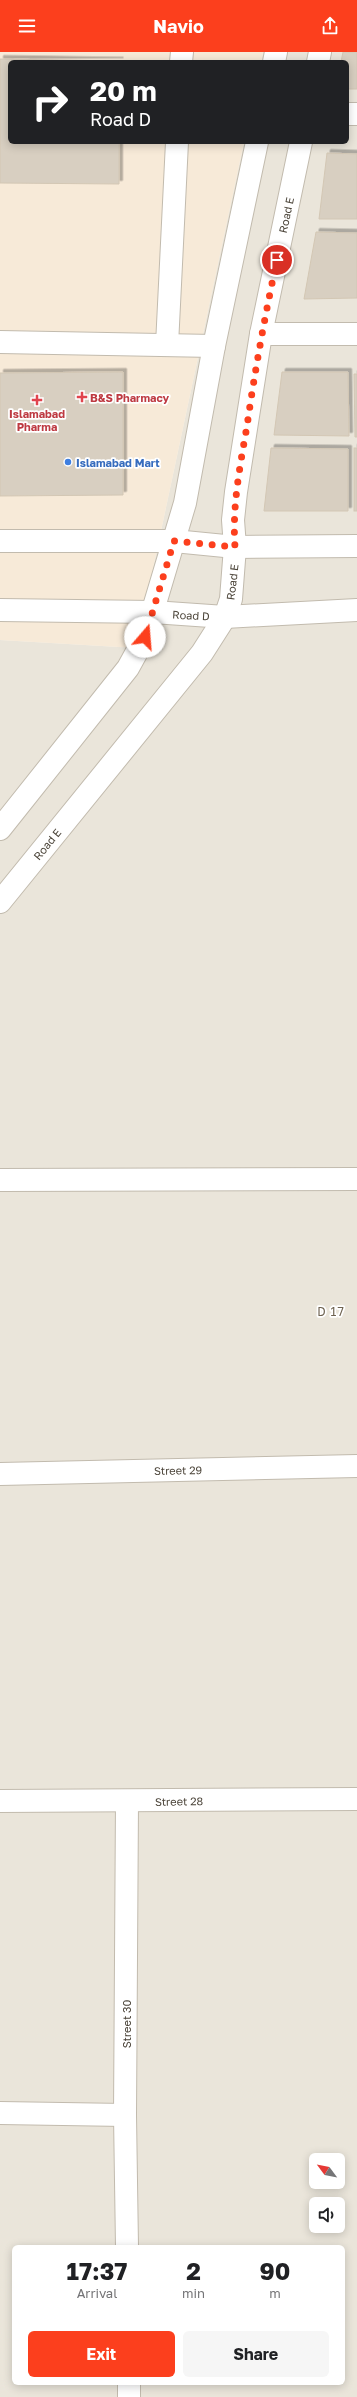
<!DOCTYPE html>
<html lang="en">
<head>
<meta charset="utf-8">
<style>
	:root { --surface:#fff; --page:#f6f6f6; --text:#202124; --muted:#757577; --accent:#fc3f1d }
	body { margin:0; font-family:"Golos Text",sans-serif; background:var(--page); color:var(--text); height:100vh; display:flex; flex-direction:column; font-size:15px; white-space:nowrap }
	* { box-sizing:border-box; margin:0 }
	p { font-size:13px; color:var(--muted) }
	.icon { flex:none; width:22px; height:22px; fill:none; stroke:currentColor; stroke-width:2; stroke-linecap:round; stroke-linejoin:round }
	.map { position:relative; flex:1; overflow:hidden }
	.details { position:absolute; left:12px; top:2193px; width:333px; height:140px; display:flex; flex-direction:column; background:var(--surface); border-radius:6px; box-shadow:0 2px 10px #0003 }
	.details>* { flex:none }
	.guide { position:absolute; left:8px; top:8px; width:341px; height:84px; border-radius:6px; box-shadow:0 2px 10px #0003; background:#202124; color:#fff; overflow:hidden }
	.needle { width:26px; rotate:302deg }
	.controls { position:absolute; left:309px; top:2101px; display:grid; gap:8px }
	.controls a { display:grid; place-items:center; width:36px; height:36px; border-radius:6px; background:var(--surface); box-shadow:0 2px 10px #0003; font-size:20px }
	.pin { position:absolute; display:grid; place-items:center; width:34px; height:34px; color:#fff; margin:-17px; border:2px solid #fff; border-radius:50%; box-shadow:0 1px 4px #0007 }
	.me { position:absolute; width:44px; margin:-22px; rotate:18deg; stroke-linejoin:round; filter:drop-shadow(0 0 3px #0008) }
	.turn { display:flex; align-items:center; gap:14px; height:84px; padding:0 16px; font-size:18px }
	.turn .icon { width:52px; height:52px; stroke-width:2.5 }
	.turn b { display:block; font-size:28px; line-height:34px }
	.eta { display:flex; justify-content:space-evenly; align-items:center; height:68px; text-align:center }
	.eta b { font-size:24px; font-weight:700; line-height:28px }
	.button { display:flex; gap:8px; margin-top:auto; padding:8px 16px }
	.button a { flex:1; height:46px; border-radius:6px; background:var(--accent); color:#fff; font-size:16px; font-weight:700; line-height:46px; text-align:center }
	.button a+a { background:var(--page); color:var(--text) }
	header { display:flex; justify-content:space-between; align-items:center; height:52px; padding:0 16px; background:var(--accent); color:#fff; font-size:18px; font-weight:700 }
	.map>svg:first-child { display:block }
	.residential { fill:#eae5da; fill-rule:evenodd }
	.commercial { fill:#f7ead8 }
	.building { fill:#d8cfc1; stroke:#d3c7b4; filter:url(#shadow) }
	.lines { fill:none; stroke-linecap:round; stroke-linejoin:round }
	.minor-casing { stroke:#c2bbae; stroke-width:24 }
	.minor { stroke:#fff; stroke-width:22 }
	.route { stroke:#fc3f1d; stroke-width:7; stroke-dasharray:0 12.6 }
	.health-dot { fill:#e0444e; stroke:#fff; stroke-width:1.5 }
	.shop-dot { fill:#3f7fe0; stroke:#fff; stroke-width:1.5 }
	.labels { text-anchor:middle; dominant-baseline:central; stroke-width:3.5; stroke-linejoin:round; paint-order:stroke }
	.street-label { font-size:11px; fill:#4b4439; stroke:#fff }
	.health-label { font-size:11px; font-weight:bold; fill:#be3a42; stroke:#fff; text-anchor:start }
	.shop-label { font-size:11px; font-weight:bold; fill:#366cbe; stroke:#fff; text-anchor:start }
	.neighbourhood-label { font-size:12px; letter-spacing:1px; fill:#6e6250; stroke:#fff }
</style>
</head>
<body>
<header><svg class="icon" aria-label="menu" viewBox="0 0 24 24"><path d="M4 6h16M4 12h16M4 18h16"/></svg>Navio<svg class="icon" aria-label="share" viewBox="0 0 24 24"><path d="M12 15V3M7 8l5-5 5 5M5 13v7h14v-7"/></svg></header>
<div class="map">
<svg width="357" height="2345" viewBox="0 0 357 2345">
	<defs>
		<filter id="shadow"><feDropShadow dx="3.5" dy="-3.5" stdDeviation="0" flood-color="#0004"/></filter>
	</defs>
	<rect width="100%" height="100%" fill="#f6f3ec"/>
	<path class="residential" d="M263,0H357V2345H0V588L136,596L244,90H347V10H261ZM316,2108H338V2130H316ZM316,2152H338V2174H316ZM14,2195H343V2331H14Z"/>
	<polygon class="commercial" points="0,0 263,0 261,10 10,10 10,90 244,90 136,596 0,588"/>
	<g class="building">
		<polygon points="343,0 357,0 357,37 347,37 347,10 341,10"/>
		<polygon points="0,7 120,9 10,10 10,90 119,90 119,132 0,131"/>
		<polygon points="327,101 357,102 357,167 319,167"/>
		<polygon points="316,180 357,181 357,246 304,247"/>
		<polygon points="123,320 123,443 0,444 0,321"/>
		<polygon points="282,320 348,320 349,384 274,383"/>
		<polygon points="354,322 357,322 357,385 355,385"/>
		<polygon points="271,396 348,397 348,459 264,459"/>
		<rect x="354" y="396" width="3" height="63"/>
	</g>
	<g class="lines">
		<defs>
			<g id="minor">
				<polyline points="181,10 182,0"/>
				<polyline points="274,10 276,0"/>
				<polyline points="318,10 320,0"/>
				<polyline points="347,62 357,62"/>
				<polyline points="261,282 357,282"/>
				<polyline points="0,290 214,294"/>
				<polyline points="167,293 177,90"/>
				<polyline points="0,489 174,489 235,495 357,494"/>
				<polyline points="0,558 153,560 225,565 357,558"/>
				<polyline points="0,777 128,616 145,585 185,451 214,294 257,90"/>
				<polyline points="0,850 202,601 225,565 231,547 235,495 233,468 236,440 261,282 301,90"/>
				<polyline points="0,1128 357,1127"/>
				<polyline points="0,1422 357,1414"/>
				<polyline points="0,1749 357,1747"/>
				<polyline points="127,1749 125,2063 127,2195"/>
				<polyline points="0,2061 125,2063"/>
				<polyline points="129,2331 129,2345"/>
			</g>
		</defs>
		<use href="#minor" class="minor-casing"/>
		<use href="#minor" class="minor"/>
	</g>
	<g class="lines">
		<path class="route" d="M145,585L174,489L235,495C232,454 240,414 247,374C255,318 265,263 277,208"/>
	</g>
	<g class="health-dot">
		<path d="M80 339h4v4h4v4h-4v4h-4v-4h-4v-4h4z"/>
		<path d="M35 342h4v4h4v4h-4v4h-4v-4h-4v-4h4z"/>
	</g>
	<circle class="shop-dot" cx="68" cy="410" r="4"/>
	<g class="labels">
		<g class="street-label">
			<text transform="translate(286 163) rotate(-78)">Road E</text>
			<text transform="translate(232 530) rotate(-83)">Road E</text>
			<text transform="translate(191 563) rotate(3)">Road D</text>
			<text transform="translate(47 792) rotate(-51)">Road E</text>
			<text transform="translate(178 1418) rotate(-1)">Street 29</text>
			<text transform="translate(179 1749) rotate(-1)">Street 28</text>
			<text transform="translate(126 1972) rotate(-90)">Street 30</text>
		</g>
		<g class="health-label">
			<text x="90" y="345">B&amp;S Pharmacy</text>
			<text x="37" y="361" text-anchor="middle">Islamabad<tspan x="37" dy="13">Pharma</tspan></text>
		</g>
		<g class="shop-label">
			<text x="76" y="410">Islamabad Mart</text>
		</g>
		<g class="neighbourhood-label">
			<text x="331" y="1259">D 17</text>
		</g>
	</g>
</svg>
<div class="controls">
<a><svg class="needle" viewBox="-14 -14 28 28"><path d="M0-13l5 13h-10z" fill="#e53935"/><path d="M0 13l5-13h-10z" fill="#757577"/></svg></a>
<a><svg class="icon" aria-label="sound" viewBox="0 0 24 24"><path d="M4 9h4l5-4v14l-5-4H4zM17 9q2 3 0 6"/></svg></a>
</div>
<div class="pin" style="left:277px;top:208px;background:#d93025"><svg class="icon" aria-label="arrive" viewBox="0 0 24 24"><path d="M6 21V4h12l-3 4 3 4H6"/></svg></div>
<svg class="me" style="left:145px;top:585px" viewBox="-20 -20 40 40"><circle r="19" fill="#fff"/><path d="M0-13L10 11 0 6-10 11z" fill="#fc3f1d"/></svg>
<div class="guide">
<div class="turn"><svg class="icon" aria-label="right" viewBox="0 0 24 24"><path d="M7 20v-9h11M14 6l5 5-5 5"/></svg><div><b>20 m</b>Road D</div></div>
</div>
<section class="details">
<div class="eta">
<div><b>17:37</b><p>Arrival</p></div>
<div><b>2</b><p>min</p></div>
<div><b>90</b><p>m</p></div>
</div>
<div class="button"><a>Exit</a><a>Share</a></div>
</section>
</div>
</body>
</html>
